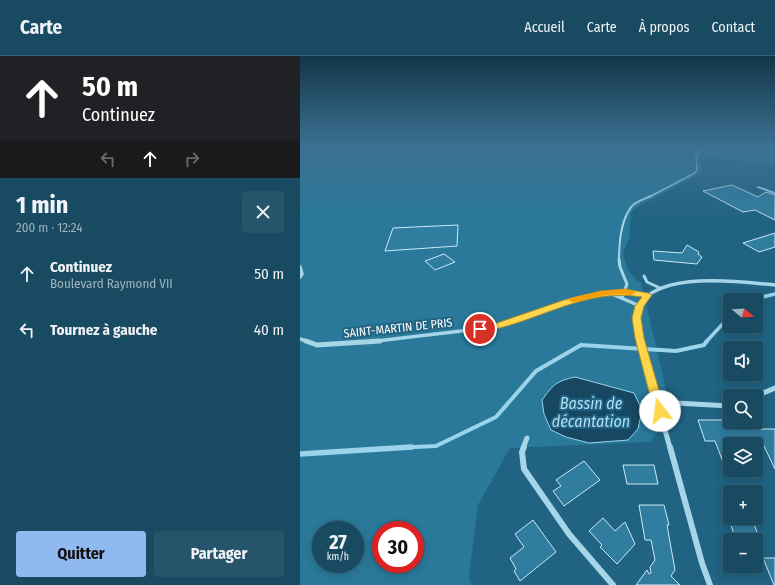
<!DOCTYPE html>
<html lang="fr">
<head>
<meta charset="utf-8">
<style>
	:root { --surface:#184a62; --page:#25546b; --text:#f1f3f6; --muted:#9fb3be; --line:#366277; --accent:#90b9f0 }
	body { margin:0; font-family:"Fira Sans Condensed",sans-serif; background:var(--page); color:var(--text); height:100vh; display:flex; flex-direction:column; font-size:15px; white-space:nowrap }
	* { box-sizing:border-box; margin:0 }
	p { font-size:13px; color:var(--muted) }
	.icon { flex:none; width:22px; height:22px; fill:none; stroke:currentColor; stroke-width:2; stroke-linecap:round; stroke-linejoin:round }
	.map { position:relative; flex:1; overflow:hidden }
	.sheet { display:flex; flex-direction:column; background:var(--surface); width:300px }
	.sheet>* { flex:none }
	.hud { background:#202124; color:#fff; overflow:hidden }
	.needle { width:26px; rotate:108deg }
	.buttons { position:absolute; left:423px; top:237px; display:grid; gap:8px }
	.buttons a { display:grid; place-items:center; width:40px; height:40px; border-radius:4px; background:var(--surface); box-shadow:0 2px 10px #0003,0 0 0 1px var(--line); font-size:20px }
	.speed { position:absolute; left:12px; top:465px; display:flex; gap:8px; font-size:20px; font-weight:700; text-align:center }
	.speed>* { display:grid; place-content:center; width:52px; height:52px; border-radius:50%; background:var(--surface); box-shadow:0 2px 10px #0003,0 0 0 1px var(--line); line-height:1 }
	.speed small { font-size:10px; font-weight:400 }
	.speed .limit { border:6px solid #d22; background:#fff; color:#111 }
	.pin { position:absolute; display:grid; place-items:center; width:34px; height:34px; color:#fff; margin:-17px; border:2px solid #fff; border-radius:50%; box-shadow:0 1px 4px #0007 }
	.me { position:absolute; width:44px; margin:-22px; rotate:345deg; stroke-linejoin:round; filter:drop-shadow(0 0 3px #0008) }
	.turn { display:flex; align-items:center; gap:14px; height:84px; padding:0 16px; font-size:18px }
	.turn .icon { width:52px; height:52px; stroke-width:2.5 }
	.turn b { display:block; font-size:28px; line-height:34px }
	.lanes { display:flex; align-items:center; height:38px; padding:0 16px; background:#0003; justify-content:center; gap:20px; direction:ltr }
	.lanes .off { opacity:.35 }
	.round { display:grid; place-items:center; flex:none; width:42px; height:42px; border-radius:4px; background:var(--page) }
	.headline { display:flex; align-items:center; justify-content:space-between; height:68px; padding:0 16px }
	h1 { font-size:24px; font-weight:700; line-height:30px }
	.action { display:flex; gap:8px; margin-top:auto; padding:8px 16px }
	.action a { flex:1; height:46px; border-radius:4px; background:var(--accent); color:#111; font-size:16px; font-weight:700; line-height:46px; text-align:center }
	.action a+a { background:var(--page); color:var(--text) }
	ul { padding:0; list-style:none }
	li { display:flex; align-items:center; gap:12px; height:56px; padding:0 16px }
	li div { flex:1 }
	li b { display:block; font-size:15px }
	li em { font-style:normal }
	header { display:flex; align-items:center; gap:24px; box-sizing:border-box; height:56px; padding:0 20px; background:var(--surface); border-bottom:1px solid var(--line) }
	header strong { font-size:19px }
	nav { display:flex; gap:22px; margin-inline-start:auto; font-size:14px }
	main { display:flex; flex:1; min-height:0 }
	.map>svg:first-child { display:block }
	.green { fill:#2a799a; fill-rule:evenodd }
	.water { fill:#164961; stroke:#9ad3ea }
	.lines { fill:none; stroke-linecap:round; stroke-linejoin:round }
	.stream-far2 { stroke:#9ad3ea; stroke-width:3.5 }
	.stream-far1 { stroke:#9ad3ea; stroke-width:4 }
	.stream { stroke:#9ad3ea; stroke-width:5.5 }
	.building { fill:#307d9f; stroke:#cbe9f6 }
	.service-far2 { stroke:#a7d5e8; stroke-width:1.5 }
	.service-far1 { stroke:#a7d5e8; stroke-width:2 }
	.service { stroke:#a7d5e8; stroke-width:3 }
	.minor-far3 { stroke:#a7d5e8; stroke-width:2 }
	.minor-far2 { stroke:#a7d5e8; stroke-width:3.5 }
	.minor-far1 { stroke:#a7d5e8; stroke-width:5 }
	.minor { stroke:#a7d5e8; stroke-width:6 }
	.route { fill:#ffd54a; stroke:#a68a30 }
	.slow { fill:#f59e0b }
	.labels { text-anchor:middle; dominant-baseline:central; stroke-width:4; stroke-linejoin:round; paint-order:stroke }
	.street-label { font-size:12px; fill:#fff; stroke:#206382 }
	.near-water-label { font-size:16px; font-style:italic; fill:#b2def0; stroke:#206382 }
</style>
</head>
<body>
<header>
<strong>Carte</strong>
<nav><a>Accueil</a><a>Carte</a><a>À propos</a><a>Contact</a></nav>
</header>
<main>
<section class="sheet">
<div class="hud">
<div class="turn"><svg class="icon" aria-label="ahead" viewBox="0 0 24 24"><path d="M12 20V5M6 11l6-6 6 6"/></svg><div><b>50 m</b>Continuez</div></div>
<div class="lanes"><svg class="icon off" aria-label="left" viewBox="0 0 24 24"><path d="M17 20v-9H6M10 6l-5 5 5 5"/></svg><svg class="icon" aria-label="ahead" viewBox="0 0 24 24"><path d="M12 20V5M6 11l6-6 6 6"/></svg><svg class="icon off" aria-label="right" viewBox="0 0 24 24"><path d="M7 20v-9h11M14 6l5 5-5 5"/></svg></div>
</div>
<div class="headline"><div><h1>1 min</h1><p>200 m · 12:24</p></div><a class="round"><svg class="icon" aria-label="close" viewBox="0 0 24 24"><path d="M6 6l12 12M18 6L6 18"/></svg></a></div>
<ul>
<li><svg class="icon" aria-label="ahead" viewBox="0 0 24 24"><path d="M12 20V5M6 11l6-6 6 6"/></svg><div><b>Continuez</b><p>Boulevard Raymond VII</p></div><em>50 m</em></li>
<li><svg class="icon" aria-label="left" viewBox="0 0 24 24"><path d="M17 20v-9H6M10 6l-5 5 5 5"/></svg><div><b>Tournez à gauche</b></div><em>40 m</em></li>
</ul>
<div class="action"><a>Quitter</a><a>Partager</a></div>
</section>
<div class="map">
<svg width="475" height="529" viewBox="0 0 475 529">
	<rect width="100%" height="100%" fill="#206382"/>
	<path class="green" d="M0,91H475V110L401,99L399,102L403,112L402,117L337,151L331,157L329,182L323,198L327,212L336,224L341,226L371,354L351,386L210,392L178,449L169,520L171,529H0ZM21,474H55V508H21ZM81,474H115V508H81Z"/>
	<path class="water" d="M275,321L334,337L342,354L338,373L328,384L289,387L266,381L251,374L244,358L242,344C253,329 256,325 275,321Z"/>
	<g class="lines">
		<g class="stream-far2">
			<polyline points="450,244 475,238"/>
			<polyline points="406,286 430,260"/>
		</g>
		<polyline class="stream-far1" points="95,392 136,390 196,361 236,315 281,289 376,295 404,289 407,285"/>
		<polyline class="stream" points="0,398 112,391"/>
	</g>
	<g class="building">
		<polygon points="432,129 458,141 466,136 475,139 475,164 455,154 443,156 403,135"/>
		<polygon points="158,169 157,190 85,195 93,172"/>
		<polygon points="475,177 475,191 459,196 443,187"/>
		<polygon points="387,189 399,196 398,198 402,201 397,208 354,204 353,195 382,197"/>
		<polygon points="144,198 155,206 135,214 125,205"/>
		<polygon points="398,364 430,364 430,366 437,366 440,373 475,373 475,413 462,386 430,385 429,422 415,385 405,385"/>
		<polygon points="284,405 300,424 264,450 253,435 261,430 256,424"/>
		<polygon points="323,409 354,409 358,428 327,428"/>
		<polygon points="339,449 364,449 369,469 367,469 375,514 371,520 380,529 336,529 347,514 349,518 351,517 350,511 355,504 351,484 345,484"/>
		<polygon points="303,462 315,475 325,466 335,488 317,508 300,491 302,489 289,475"/>
		<polygon points="429,462 452,462 458,479 434,479"/>
		<polygon points="233,464 256,496 220,525 214,515 216,513 210,502 224,491 215,478"/>
		<polygon points="463,502 475,502 475,529 474,529"/>
	</g>
	<g class="lines">
		<polyline class="service-far2" points="349,141 395,117 397,114 396,100 400,95 408,91"/>
		<path class="service-far1" d="M319,204C319,188 321,163 332,150C336,145 345,143 351,140"/>
		<g class="service">
			<polyline points="319,203 320,211 327,228 322,242"/>
			<polyline points="344,220 347,226 360,232"/>
		</g>
		<polyline class="minor-far3" points="458,131 475,137"/>
		<g class="minor-far2">
			<polyline points="0,211 2,218 0,221"/>
			<polyline points="340,250 312,238 325,236 348,239"/>
			<polyline points="0,283 9,286"/>
			<polyline points="68,286 195,271 267,245 301,238 312,238"/>
			<path d="M340,286C338,278 335,268 336,259C345,212 442,226 475,229"/>
		</g>
		<g class="minor-far1">
			<polyline points="6,285 17,289 80,285"/>
			<polyline points="340,285 370,392"/>
			<polyline points="456,340 475,332"/>
			<polyline points="357,346 430,350"/>
			<polyline points="223,392 227,382"/>
		</g>
		<g class="minor">
			<polyline points="224,391 222,396 224,413 269,478 313,529"/>
			<polyline points="370,391 402,507 410,529"/>
		</g>
	</g>
	<linearGradient id="sky" x2="0" y2="1"><stop stop-color="#123648"/><stop offset="0.55" stop-color="#3c7192"/><stop offset="1" stop-color="#3c7192" stop-opacity="0"/></linearGradient>
	<rect width="475" height="165" fill="url(#sky)"/>
	<path class="route" d="M325,233L348,237L352,239L344,250L341,262L344,282L365,355L364,359L360,360L356,359L354,355L335,282L332,262L335,250L342,241C283,231 236,268 180,276L175,273L177,271L194,268L264,244L301,235Z"/>
	<path class="slow" d="M325,233L334,235L335,237L331,239C312,236 291,242 273,247L269,244L270,242L301,235Z"/>
	<g class="labels">
		<g class="street-label">
			<text transform="translate(98 272) rotate(-6)">SAINT-MARTIN DE PRIS</text>
		</g>
		<g class="near-water-label">
			<text x="291" y="347">Bassin de<tspan x="291" dy="18">décantation</tspan></text>
		</g>
	</g>
</svg>
<div class="buttons">
<a><svg class="needle" viewBox="-14 -14 28 28"><path d="M0-13l5 13h-10z" fill="#e53935"/><path d="M0 13l5-13h-10z" fill="#9fb3be"/></svg></a>
<a><svg class="icon" aria-label="sound" viewBox="0 0 24 24"><path d="M4 9h4l5-4v14l-5-4H4zM17 9q2 3 0 6"/></svg></a>
<a><svg class="icon" aria-label="search" viewBox="0 0 24 24"><circle cx="10" cy="10" r="6"/><path d="M15 15l6 6"/></svg></a>
<a><svg class="icon" aria-label="layers" viewBox="0 0 24 24"><path d="M12 4l9 5-9 5-9-5zM3 14l9 5 9-5"/></svg></a>
<a>+</a>
<a>−</a>
</div>
<div class="speed"><div>27<small>km/h</small></div><div class="limit">30</div></div>
<div class="pin" style="left:180px;top:273px;background:#d93025"><svg class="icon" aria-label="arrive" viewBox="0 0 24 24"><path d="M6 21V4h12l-3 4 3 4H6"/></svg></div>
<svg class="me" style="left:360px;top:355px" viewBox="-20 -20 40 40"><circle r="19" fill="#fff"/><path d="M0-13L10 11 0 6-10 11z" fill="#ffd54a"/></svg>
</div>
</main>
</body>
</html>
